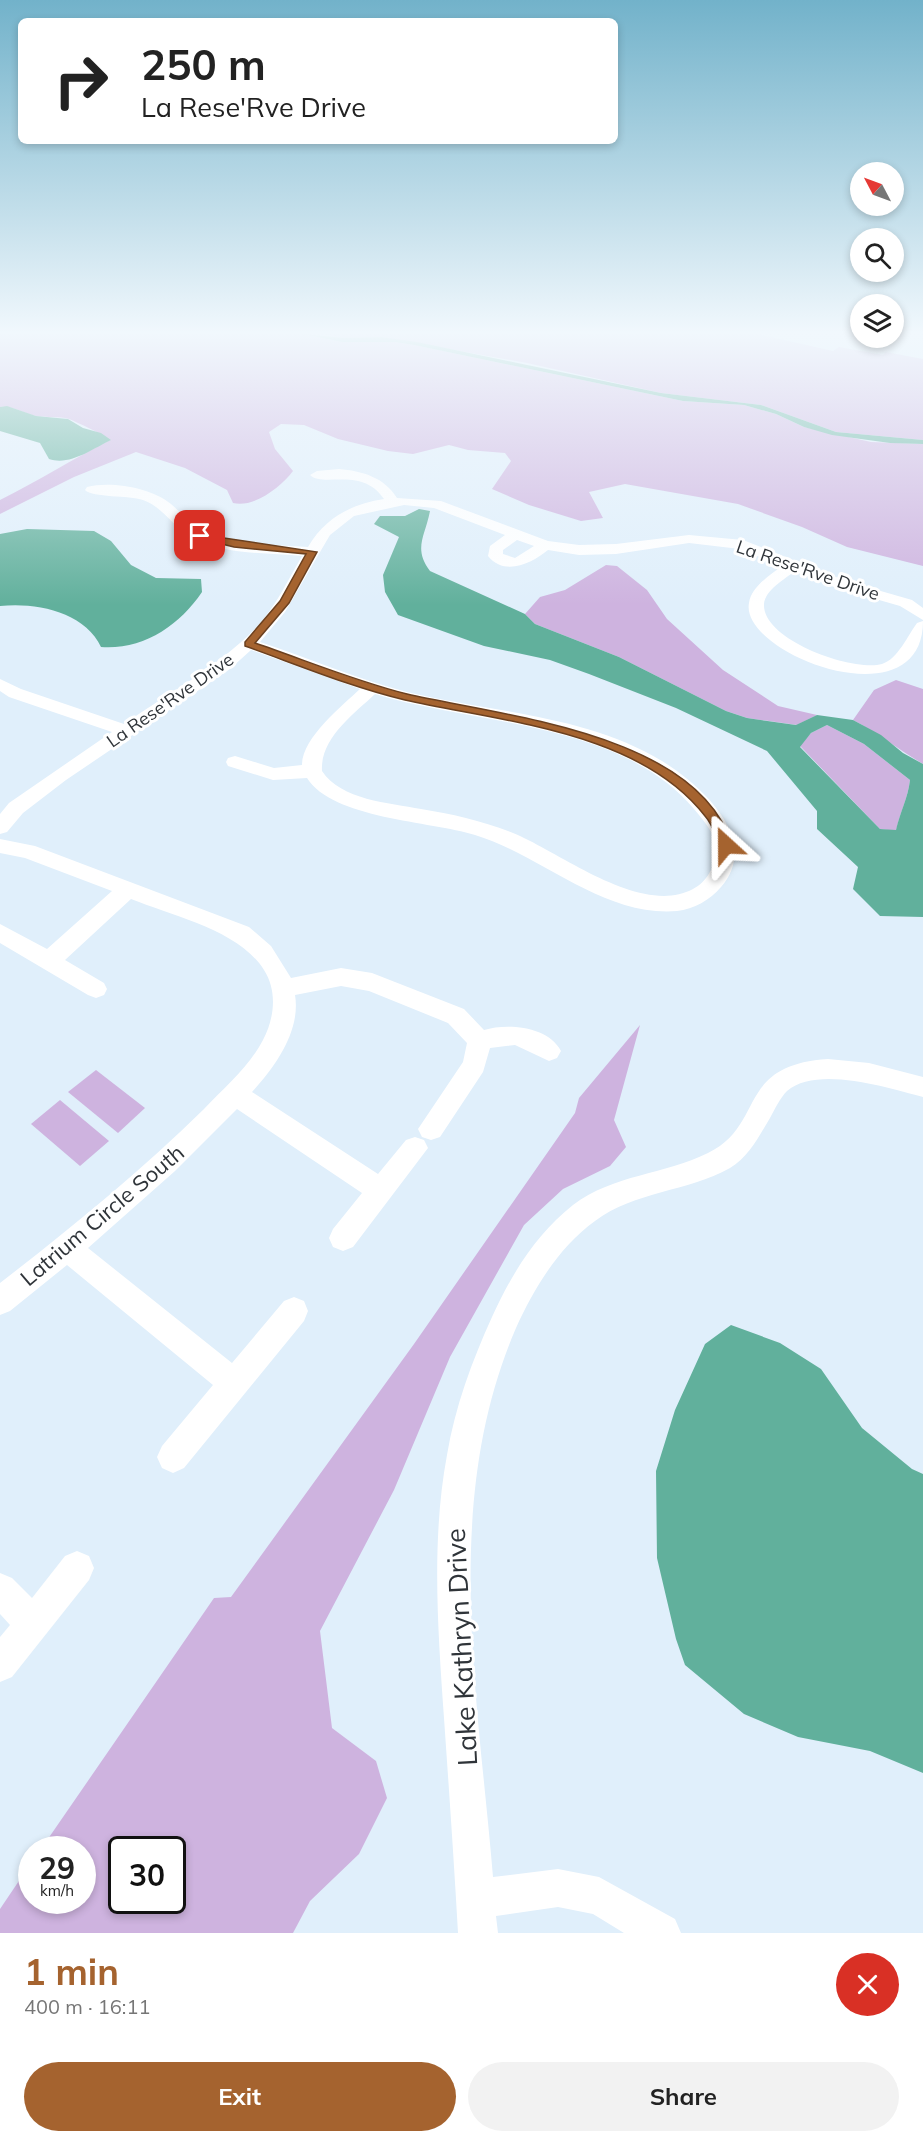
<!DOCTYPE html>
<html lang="en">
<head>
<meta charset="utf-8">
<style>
	:root { --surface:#fff; --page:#f2f2f2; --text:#222; --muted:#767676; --accent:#a5632f }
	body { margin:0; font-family:Mulish,sans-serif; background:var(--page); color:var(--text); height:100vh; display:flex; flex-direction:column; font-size:22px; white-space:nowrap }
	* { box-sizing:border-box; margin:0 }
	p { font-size:20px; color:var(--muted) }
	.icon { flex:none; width:33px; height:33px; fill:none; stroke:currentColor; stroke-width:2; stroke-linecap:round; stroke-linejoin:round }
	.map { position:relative; height:1933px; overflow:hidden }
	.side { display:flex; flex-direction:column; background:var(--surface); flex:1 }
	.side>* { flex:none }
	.guide { position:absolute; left:18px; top:18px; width:600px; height:126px; border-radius:9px; box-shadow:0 3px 9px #0003; background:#fff; color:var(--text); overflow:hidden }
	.needle { width:39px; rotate:311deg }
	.buttons { position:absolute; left:850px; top:162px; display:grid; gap:12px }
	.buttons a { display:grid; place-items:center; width:54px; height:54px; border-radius:50%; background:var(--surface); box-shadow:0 3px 9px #0003; font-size:30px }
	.speed { position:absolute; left:18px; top:1836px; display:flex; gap:12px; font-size:30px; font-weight:700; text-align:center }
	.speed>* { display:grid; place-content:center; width:78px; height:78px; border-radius:50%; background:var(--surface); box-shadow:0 3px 9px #0003; line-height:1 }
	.speed small { font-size:15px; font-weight:400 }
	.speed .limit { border:3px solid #111; border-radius:9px; background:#fff; color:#111 }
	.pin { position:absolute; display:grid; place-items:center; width:51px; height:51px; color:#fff; margin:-26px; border-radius:12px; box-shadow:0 3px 9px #0006 }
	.me { position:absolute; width:66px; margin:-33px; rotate:336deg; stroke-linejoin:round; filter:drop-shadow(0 0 4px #0008) }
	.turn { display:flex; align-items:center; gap:21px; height:126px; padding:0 24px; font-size:27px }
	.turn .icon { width:78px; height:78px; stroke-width:2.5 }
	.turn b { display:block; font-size:42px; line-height:51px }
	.round { display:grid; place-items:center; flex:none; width:63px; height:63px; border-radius:32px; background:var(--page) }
	.summary { display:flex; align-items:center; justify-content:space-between; height:102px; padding:0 24px }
	h1 { font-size:36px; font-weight:700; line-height:45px; color:var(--accent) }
	.primary-button { display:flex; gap:12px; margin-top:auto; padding:12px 24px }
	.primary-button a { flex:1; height:69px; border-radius:36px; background:var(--accent); color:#fff; font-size:24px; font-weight:700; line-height:69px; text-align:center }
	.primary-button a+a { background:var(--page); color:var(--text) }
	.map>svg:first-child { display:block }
	.green { fill:#ceb3df; fill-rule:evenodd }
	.water { fill:#61b09c; fill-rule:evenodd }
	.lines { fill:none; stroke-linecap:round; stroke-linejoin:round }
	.minor { fill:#fff; fill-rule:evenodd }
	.route { fill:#a5632f; stroke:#6b401f; stroke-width:1.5 }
	.labels { text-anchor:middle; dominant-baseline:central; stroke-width:6; stroke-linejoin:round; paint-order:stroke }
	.far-street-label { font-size:18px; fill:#2f3439; stroke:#fff }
	.street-label { font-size:22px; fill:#2f3439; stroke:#fff }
	.near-street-label { font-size:27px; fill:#2f3439; stroke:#fff }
</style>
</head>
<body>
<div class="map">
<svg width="923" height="1933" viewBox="0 0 923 1933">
	<rect width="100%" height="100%" fill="#e0effb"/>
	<g class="green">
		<path d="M0,334H303L342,342H395L414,345L683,401L744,405L776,414L804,427L871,442L923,444V566L847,547L802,527L738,504L625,484L589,492L603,518L581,521L529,505L492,489L511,461L505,453L468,450L449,445L413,454L388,451L338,439L304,425L281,424L269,432L275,449L293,471C281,487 254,508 233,503L227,490L185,468L136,452L74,477L0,514V500C38,481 73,459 110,440C102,434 79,423 69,419C59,416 46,418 36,416C24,414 13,405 0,407Z"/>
		<polygon points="324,334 757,334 833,351 839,347 883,355 886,352 923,359 923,440 836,432 761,405 661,393 527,363 382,337 345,338"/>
		<polygon points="606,565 617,566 647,590 667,619 723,670 778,706 817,715 797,725 747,718 726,711 619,657 535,624 525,614 540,597 565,590"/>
		<path d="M896,680L923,689V764C899,750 878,733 853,720L874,690Z"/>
		<path d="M827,725L864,744L910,780C908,798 900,812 896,831L880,829L800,746L811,733Z"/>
		<path d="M640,1025L614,1120L626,1147L610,1166L563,1189L524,1225L450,1357L394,1490L320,1631L332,1728L376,1761L387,1798L359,1854L310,1901L293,1933H0V1909L31,1863L32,1900H82V1850L41,1849L214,1598L231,1597L414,1344L575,1113L579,1098ZM122,1850H172V1900H122Z"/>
		<polygon points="96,1070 145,1108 118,1133 68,1092"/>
		<polygon points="60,1100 109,1141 80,1166 31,1124"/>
	</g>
	<g class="water">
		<polygon points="303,334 345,338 381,337 417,342 661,393 761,405 836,432 923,440 923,444 890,443 832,435 804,427 776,414 744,405 683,401 414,345 395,342 342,342"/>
		<path d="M7,406L36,416L68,419L83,428L101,433L111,440C92,449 70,466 49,459L40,443L0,431V407Z"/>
		<path d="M419,509L430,511C425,537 413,548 430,571L525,614L535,624L619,657L726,711L747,718L796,725L817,715L853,720L881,735L903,753L923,764V917L880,916L853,889L858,867L817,829V811L767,751L676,708L589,674L550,660L484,646L398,615L385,592L383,575L399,537L374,524L380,516H405ZM827,725L864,744L910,780C908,798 900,812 896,830L880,829L800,747L811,733Z"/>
		<path d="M27,529L94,531L111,541L131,565L156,578L201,579L202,592C179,626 143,650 101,647C85,612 36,602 0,606V534Z"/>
		<polygon points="731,1325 780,1343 821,1369 862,1428 912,1469 923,1474 923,1773 870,1751 798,1737 744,1714 685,1665 676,1639 657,1558 656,1471 675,1410 705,1344"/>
	</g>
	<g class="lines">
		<g class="minor">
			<path d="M339,469C362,471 384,477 397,498L441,501L548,541L579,545L616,544L689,535L743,540L846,581L912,600L923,608V620L900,606L834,587L795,571C785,579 765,590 764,604C762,640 853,672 882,664C898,659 908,635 917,623L923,621C923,724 739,654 749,603C751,587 770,575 782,566L740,549L689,543L616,554L579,555L548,550C532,563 505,577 488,556L490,546L505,535L434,508L404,505L354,516L330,535L285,612L260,642C309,658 357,679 407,692C490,712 587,715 662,761C701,785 762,840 721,887C710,900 694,909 677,911C602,917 542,855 475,835C430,821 333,819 307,778L273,780L228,766L226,762L228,758L235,756L274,768L302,765C302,738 342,706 360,689L251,650L230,669L66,780L23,813L7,832L0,834V814L9,803L112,732L9,697L0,691V679L21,689L124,724C168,694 217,667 255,629C275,608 288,580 302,556C266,552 222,556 190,536C172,526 163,507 143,500C129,495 93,498 85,490L87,487C112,481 151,488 171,504C183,514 192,528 207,534C238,546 275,544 308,547C325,518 351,504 384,499C362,466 323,488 310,475L317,471ZM517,540L534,546L515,558L503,554V550ZM375,694C477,725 621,722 694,809C703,820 712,829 715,843C718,861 709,881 693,889C641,917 560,852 513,833C483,821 452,814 421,809C389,803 341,800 322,771C320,738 354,714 375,694Z"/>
			<path d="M0,839L35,846L249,927L271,946L291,978L341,968L372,973L464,1009L484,1030C507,1023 548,1026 561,1051L557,1058L549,1061L515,1045L490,1048L483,1072L440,1137L431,1140L422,1137L418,1129L463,1062L467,1043L448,1023L369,991L341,986L295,995C301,1031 275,1067 252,1092L378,1174L406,1140L415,1137L424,1140L428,1148L353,1247L343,1251L333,1247L329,1238L333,1229L362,1193L237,1109L175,1171L88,1248L232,1363L284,1301L294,1297L304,1301L308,1311L304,1321L184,1468L173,1473L162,1468L157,1457L162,1446L213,1385L67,1265L10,1311L0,1315V1283C71,1228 140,1172 204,1109C225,1087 249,1067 263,1040C274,1019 278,992 264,970C239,930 173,916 131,899L65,960L104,983L107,989L104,995L96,998L88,995L0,943V924L47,949L112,891L25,858L0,853Z"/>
			<path d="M828,1059L869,1063L923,1077V1097C889,1088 817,1065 787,1091C780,1098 775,1109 770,1118C759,1136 749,1157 730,1168C687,1192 635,1191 595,1221C559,1247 534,1288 516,1328C441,1502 478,1695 493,1877L558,1869L599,1877L675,1919L681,1933H624L593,1914L558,1907L496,1916L498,1933H458C454,1861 449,1790 444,1718C438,1631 431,1541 447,1455C455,1407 472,1361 492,1317C511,1275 536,1234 573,1205C614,1174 664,1175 708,1153C766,1125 735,1065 828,1059Z"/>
			<polygon points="77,1551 89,1556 94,1568 89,1580 12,1677 0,1682 0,1637 10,1625 0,1614 0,1573 12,1578 32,1598 65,1556"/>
		</g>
	</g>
	<linearGradient id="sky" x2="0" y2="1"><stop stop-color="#72b2ca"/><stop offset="0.55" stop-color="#f1f8fd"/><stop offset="1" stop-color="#f1f8fd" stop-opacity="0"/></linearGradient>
	<rect width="923" height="605" fill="url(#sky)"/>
	<path class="route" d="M197,534L317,552L289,603L255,643C305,660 355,681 407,694C502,716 698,733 732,845L730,848H721C715,837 714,826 705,816C639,731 502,722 405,700C351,687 298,665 245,646V642L280,601L306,554L234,547L197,538Z"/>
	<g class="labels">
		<g class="far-street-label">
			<text transform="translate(808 570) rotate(19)">La Rese'Rve Drive</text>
			<text transform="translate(170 700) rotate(-35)">La Rese'Rve Drive</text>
		</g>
		<g class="street-label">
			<text transform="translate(102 1215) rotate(-40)">Latrium Circle South</text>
		</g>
		<g class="near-street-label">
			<text transform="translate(461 1647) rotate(-93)">Lake Kathryn Drive</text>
		</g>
	</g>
</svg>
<div class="buttons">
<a><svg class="needle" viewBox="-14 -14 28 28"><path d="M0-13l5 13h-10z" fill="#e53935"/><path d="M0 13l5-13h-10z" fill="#767676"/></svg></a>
<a><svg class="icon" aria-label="search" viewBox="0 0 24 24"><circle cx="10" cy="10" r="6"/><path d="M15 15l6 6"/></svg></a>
<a><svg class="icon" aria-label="layers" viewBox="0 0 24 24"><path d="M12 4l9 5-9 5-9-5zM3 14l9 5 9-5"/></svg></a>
</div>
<div class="speed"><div>29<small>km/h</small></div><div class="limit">30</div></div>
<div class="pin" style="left:200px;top:536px;background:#d93025"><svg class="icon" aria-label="arrive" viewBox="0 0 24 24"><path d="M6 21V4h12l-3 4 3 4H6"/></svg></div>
<svg class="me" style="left:726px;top:845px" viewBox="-20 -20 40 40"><path d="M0-17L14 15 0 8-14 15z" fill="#a5632f" stroke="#fff" stroke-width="4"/></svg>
<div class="guide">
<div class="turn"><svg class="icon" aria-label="right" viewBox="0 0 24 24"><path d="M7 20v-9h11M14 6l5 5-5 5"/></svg><div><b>250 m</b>La Rese'Rve Drive</div></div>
</div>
</div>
<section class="side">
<div class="summary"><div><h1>1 min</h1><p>400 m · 16:11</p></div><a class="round" style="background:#d93025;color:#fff"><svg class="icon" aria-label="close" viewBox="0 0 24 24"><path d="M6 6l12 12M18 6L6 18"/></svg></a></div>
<div class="primary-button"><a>Exit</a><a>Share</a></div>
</section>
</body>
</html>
